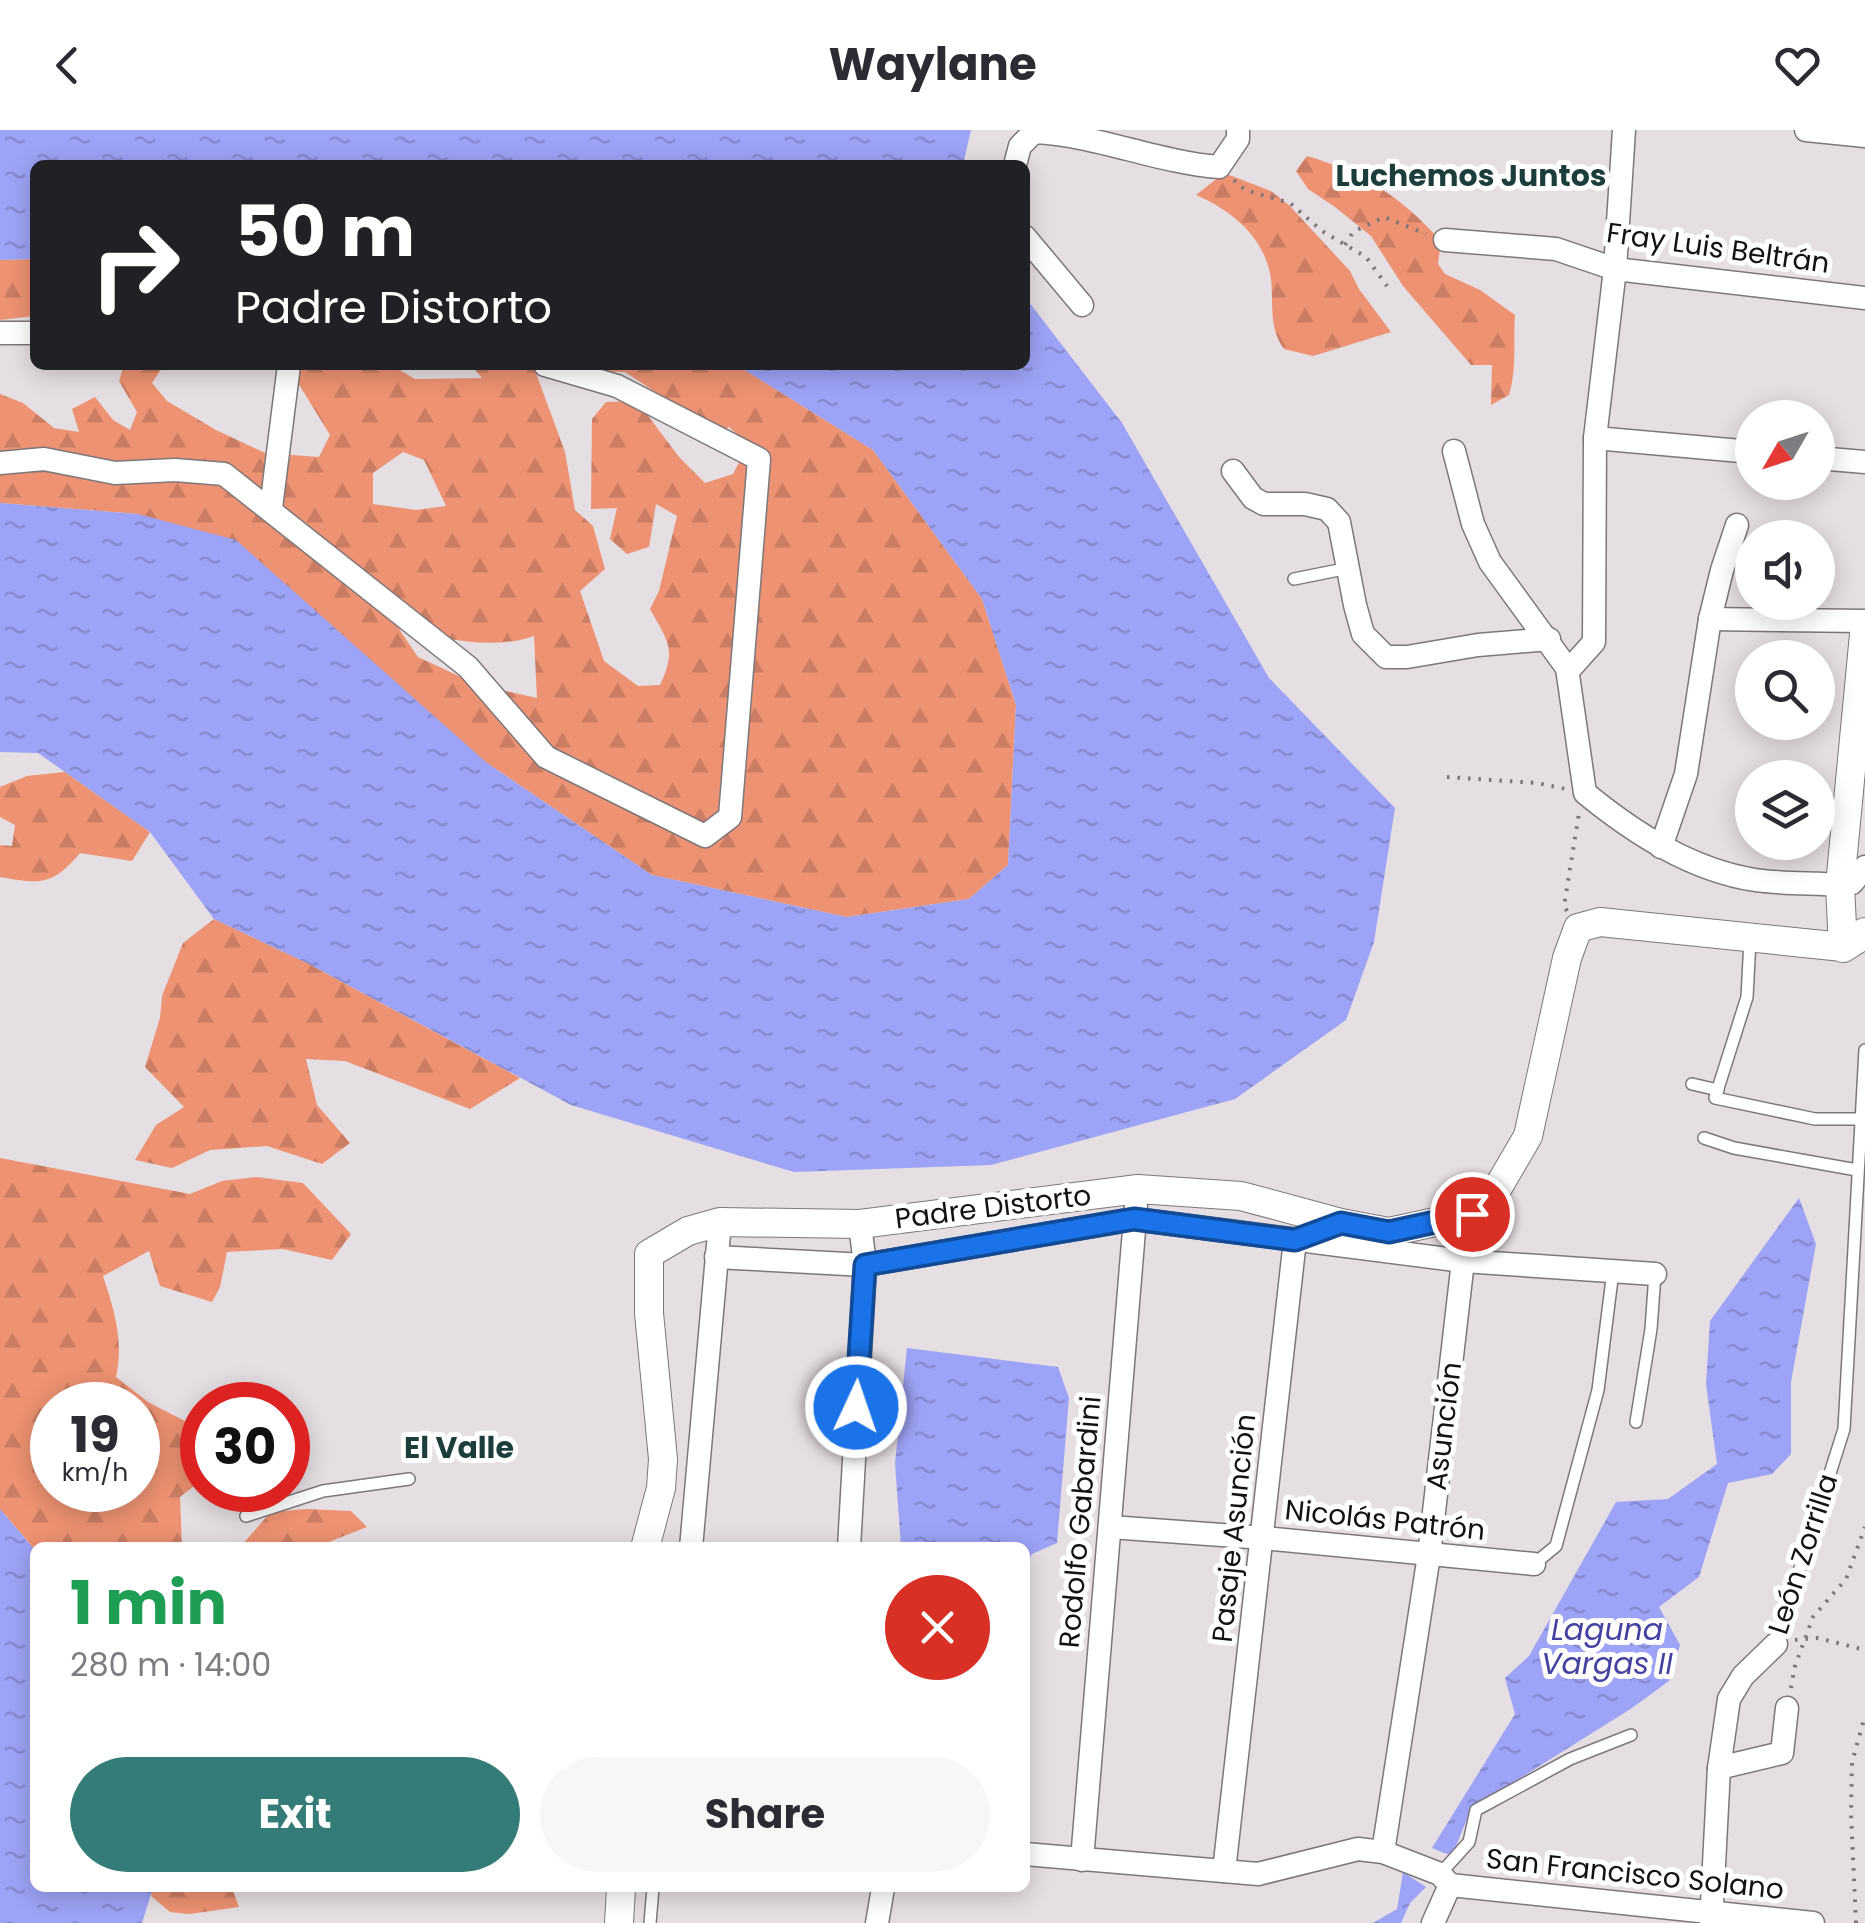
<!DOCTYPE html>
<html lang="en">
<head>
<meta charset="utf-8">
<style>
	:root { --surface:#fff; --page:#f7f7f7; --text:#2b2b33; --muted:#7c7c81; --accent:#347c77 }
	body { margin:0; font-family:Poppins,sans-serif; background:var(--page); color:var(--text); height:100vh; display:flex; flex-direction:column; font-size:38px; white-space:nowrap }
	* { box-sizing:border-box; margin:0 }
	p { font-size:32px; color:var(--muted) }
	.icon { flex:none; width:55px; height:55px; fill:none; stroke:currentColor; stroke-width:2; stroke-linecap:round; stroke-linejoin:round }
	.map { position:relative; flex:1; overflow:hidden }
	.drawer { position:absolute; left:30px; top:1412px; width:1000px; height:350px; display:flex; flex-direction:column; background:var(--surface); border-radius:15px; box-shadow:0 5px 25px #0003 }
	.drawer>* { flex:none }
	.banner { position:absolute; left:30px; top:30px; width:1000px; height:210px; border-radius:15px; box-shadow:0 5px 25px #0003; background:#202124; color:#fff; overflow:hidden }
	.needle { width:65px; rotate:231deg }
	.buttons { position:absolute; left:1735px; top:270px; display:grid; gap:20px }
	.buttons a { display:grid; place-items:center; width:100px; height:100px; border-radius:50%; background:var(--surface); box-shadow:0 5px 25px #0003; font-size:50px }
	.speed { position:absolute; left:30px; top:1252px; display:flex; gap:20px; font-size:50px; font-weight:700; text-align:center }
	.speed>* { display:grid; place-content:center; width:130px; height:130px; border-radius:50%; background:var(--surface); box-shadow:0 5px 25px #0003; line-height:1 }
	.speed small { font-size:25px; font-weight:400 }
	.speed .limit { border:15px solid #d22; background:#fff; color:#111 }
	.pin { position:absolute; display:grid; place-items:center; width:85px; height:85px; color:#fff; margin:-42px; border:5px solid #fff; border-radius:50%; box-shadow:0 2px 10px #0007 }
	.me { position:absolute; width:110px; margin:-55px; rotate:3deg; stroke-linejoin:round; filter:drop-shadow(0 0 8px #0008) }
	.turn { display:flex; align-items:center; gap:35px; height:210px; padding:0 40px; font-size:45px }
	.turn .icon { width:130px; height:130px; stroke-width:2.5 }
	.turn b { display:block; font-size:70px; line-height:85px }
	.round { display:grid; place-items:center; flex:none; width:105px; height:105px; border-radius:52px; background:var(--page) }
	.summary { display:flex; align-items:center; justify-content:space-between; height:170px; padding:0 40px }
	h1 { font-size:60px; font-weight:700; line-height:75px; color:#1e9e55 }
	.action { display:flex; gap:20px; margin-top:auto; padding:20px 40px }
	.action a { flex:1; height:115px; border-radius:60px; background:var(--accent); color:#fff; font-size:40px; font-weight:700; line-height:115px; text-align:center }
	.action a+a { background:var(--page); color:var(--text) }
	header { display:flex; justify-content:space-between; align-items:center; height:130px; padding:0 40px; background:var(--surface); font-size:45px; font-weight:700 }
	.map>svg:first-child { display:block }
	.forest { fill:url(#forest-firs); fill-rule:evenodd }
	.water { fill:url(#water-ripples) }
	.lines { fill:none; stroke-linecap:round; stroke-linejoin:round }
	.service-casing { stroke:#7d777b; stroke-width:14 }
	.minor-casing { stroke:#7d777b; stroke-width:25 }
	.tertiary-casing { stroke:#7d777b; stroke-width:30 }
	.secondary-casing { stroke:#7d777b; stroke-width:32 }
	.path { stroke:#7a7578; stroke-width:4; stroke-dasharray:2.5 8; stroke-linecap:butt }
	.service { stroke:#fff; stroke-width:11 }
	.minor { stroke:#fff; stroke-width:22 }
	.tertiary { stroke:#fff; stroke-width:28 }
	.secondary { stroke:#fff; stroke-width:30 }
	.route-casing { stroke:#114b97; stroke-width:25 }
	.route { stroke:#1a73e8; stroke-width:18 }
	.labels { text-anchor:middle; dominant-baseline:central; stroke-width:10; stroke-linejoin:round; paint-order:stroke }
	.street-label { font-size:28px; fill:#131113; stroke:#fff }
	.neighbourhood-label { font-size:30px; font-weight:bold; fill:#1b3d3b; stroke:#fff }
	.water-label { font-size:30px; font-style:italic; fill:#4441a0; stroke:#fff }
</style>
</head>
<body>
<header><svg class="icon" aria-label="back" viewBox="0 0 24 24"><path d="M15 5l-7 7 7 7"/></svg>Waylane<svg class="icon" aria-label="heart" viewBox="0 0 24 24"><path d="M12 20l-8-8c-3-5 5-10 8-4 3-6 11-1 8 4z"/></svg></header>
<div class="map">
<svg width="1865" height="1793" viewBox="0 0 1865 1793">
	<defs>
		<pattern id="forest-firs" width="22" height="20" patternUnits="userSpaceOnUse" patternTransform="scale(2.5)"><rect width="22" height="20" fill="#ed9272"/><path d="M5 1l3.5 6h-7zM16 11l3.5 6h-7z" fill="#ca7d62"/></pattern>
		<pattern id="water-ripples" width="26" height="14" patternUnits="userSpaceOnUse" patternTransform="scale(2.5)"><rect width="26" height="14" fill="#9da3f6"/><path d="M2 4q2-2 4 0t4 0M15 11q2-2 4 0t4 0" fill="none" stroke="#868bd2"/></pattern>
	</defs>
	<rect width="100%" height="100%" fill="#e5dee2"/>
	<g class="forest">
		<path d="M1307,26C1365,43 1401,67 1441,111L1438,134L1445,144L1480,160L1515,185C1513,213 1517,238 1509,265L1491,275L1492,235H1471L1403,156L1371,106L1335,77L1308,59L1296,41Z"/>
		<path d="M1224,43L1271,61L1289,75L1350,141L1359,159L1391,202L1313,226L1284,219C1265,193 1277,164 1268,135C1257,101 1228,79 1196,65Z"/>
		<polygon points="35,129 35,186 0,190 0,130"/>
		<path d="M124,235H164L152,253L167,271L216,300L265,323L319,327L330,305L287,235H391L415,249L482,248L471,235H533L565,322L575,380L593,396L605,439L580,461L604,531L638,556L660,555C677,519 668,512 650,479L659,461L677,386L656,374L649,417L627,424L610,409L617,378L591,379L592,289L606,272L637,271L679,327L705,353L733,344L748,315L729,297L702,312L680,300L657,263L625,242L578,241L571,235L740,237L873,320L982,469L1016,575L1008,735L969,769L847,787L652,745L487,633L138,384L0,373V264L23,273L54,298L79,302L72,279L95,267L113,290L130,300L137,282L119,251ZM403,322L424,330L446,376L416,380L373,374V343ZM399,499C445,508 490,521 534,506L537,568L478,555L418,527Z"/>
		<path d="M65,642L150,702L132,731L80,723C52,756 41,754 0,747V715L12,716L15,695L0,687V657L27,646Z"/>
		<polygon points="214,789 307,833 520,948 470,979 345,931 306,929 317,975 350,1013 322,1034 267,1016 210,1020 172,1038 135,1030 156,995 184,977 145,937 160,888 162,866 183,813"/>
		<path d="M0,1028L190,1064L222,1051L257,1047L303,1053L351,1104L332,1130L283,1119L227,1122L220,1157L212,1172L160,1156L149,1121L103,1146C114,1179 124,1212 116,1247L148,1272L202,1300V1350L180,1367L182,1417L35,1418V1420L0,1379ZM52,1275H138V1360H52Z"/>
		<polygon points="307,1379 351,1381 367,1397 316,1417 239,1418 271,1382"/>
		<polygon points="153,1758 232,1758 239,1777 189,1784 170,1782 151,1766"/>
	</g>
	<g class="water">
		<polygon points="0,0 971,0 963,35 35,35 35,129 0,130"/>
		<polygon points="1025,167 1122,293 1269,548 1395,678 1374,812 1346,890 1235,969 991,1035 794,1042 571,975 307,833 214,789 150,702 38,623 0,622 0,373 138,384 236,410 487,633 652,745 847,787 969,769 1008,735 1016,575 982,469 873,320 740,237 697,235 1025,235"/>
		<polygon points="1799,1068 1816,1114 1791,1252 1791,1324 1772,1344 1728,1353 1699,1447 1659,1477 1680,1515 1669,1551 1632,1578 1471,1679 1452,1726 1432,1718 1515,1584 1505,1548 1529,1526 1616,1372 1668,1369 1717,1334 1706,1254 1710,1191"/>
		<polygon points="907,1218 1058,1237 1069,1268 1057,1413 1032,1424 1025,1440 1025,1418 901,1417 895,1333"/>
		<polygon points="0,1379 35,1420 35,1758 153,1758 142,1793 0,1793"/>
		<polygon points="1403,1742 1426,1757 1410,1773 1401,1793 1373,1793 1397,1779"/>
	</g>
	<g class="lines">
		<defs>
			<g id="service">
				<polyline points="1294,449 1349,438"/>
				<polyline points="1750,810 1747,867 1715,968 1815,989 1860,989"/>
				<polyline points="1692,954 1718,960"/>
				<polyline points="1704,1008 1734,1018 1857,1040"/>
				<polyline points="1636,1292 1651,1199 1655,1144"/>
				<polyline points="246,1386 323,1361 409,1349"/>
				<polyline points="1534,1434 1556,1416 1598,1260 1613,1141"/>
				<polyline points="1776,1514 1844,1299 1865,920"/>
				<polyline points="1440,1744 1469,1712 1476,1680 1570,1629 1631,1605"/>
				<polyline points="650,1793 653,1758"/>
			</g>
			<g id="minor">
				<polyline points="1806,0 1865,6"/>
				<path d="M1015,35L1020,16L1034,2C1097,5 1156,32 1219,37L1238,9V0"/>
				<polyline points="1025,107 1082,175"/>
				<polyline points="1445,110 1556,119 1615,139 1865,168"/>
				<polyline points="0,203 35,203"/>
				<polyline points="1595,308 1752,322"/>
				<path d="M1454,321L1473,394L1490,432L1567,538L1585,663C1634,703 1691,740 1755,750C1783,754 1812,753 1840,755L1852,753L1865,737"/>
				<polyline points="1818,328 1865,332"/>
				<polyline points="0,333 44,329 115,343 175,340 224,344 468,537 546,627 705,706 730,687 759,329 617,256 545,235"/>
				<polyline points="1233,341 1253,368 1264,374 1305,374 1327,379 1339,392 1355,475 1363,504 1386,527 1407,527 1478,515 1549,509"/>
				<polyline points="271,378 289,235"/>
				<polyline points="1710,489 1865,491"/>
				<polyline points="1568,541 1594,512 1595,308 1615,139 1624,0"/>
				<polyline points="1661,717 1686,644 1710,489 1722,440 1737,395"/>
				<polyline points="716,1127 865,1135 1134,1089 1463,1131 1655,1144"/>
				<polyline points="1110,1397 1264,1408 1534,1434"/>
				<polyline points="691,1418 720,1092"/>
				<polyline points="849,1418 865,1135 860,1094"/>
				<polyline points="1719,1638 1782,1623 1787,1578"/>
				<polyline points="1383,1722 1429,1425 1463,1131 1472,1084"/>
				<polyline points="1025,1724 1258,1744 1358,1719 1383,1722 1440,1744 1450,1755"/>
				<polyline points="1082,1730 1136,1076"/>
				<polyline points="1224,1741 1295,1110 1309,1105"/>
				<polyline points="1450,1755 1813,1793"/>
				<polyline points="877,1793 883,1758"/>
				<polyline points="1433,1793 1450,1755"/>
				<polyline points="1711,1793 1719,1638 1729,1569 1743,1546 1776,1514"/>
			</g>
			<g id="tertiary">
				<polyline points="645,1418 661,1358 663,1329 649,1183 649,1124 688,1101 720,1092 860,1094 1138,1059 1241,1066 1341,1093 1389,1102 1472,1084 1493,1066 1528,1006 1567,828 1578,798 1600,792 1843,817 1840,755 1865,494"/>
				<polyline points="619,1793 621,1758"/>
			</g>
			<polyline id="secondary" points="1843,817 1865,803"/>
		</defs>
		<use href="#service" class="service-casing"/>
		<use href="#minor" class="minor-casing"/>
		<use href="#tertiary" class="tertiary-casing"/>
		<use href="#secondary" class="secondary-casing"/>
		<g class="path">
			<polyline points="1234,50 1245,60 1290,73 1322,101 1366,127 1387,156"/>
			<polyline points="1345,115 1353,102 1384,87 1426,104"/>
			<polyline points="1447,647 1537,653 1566,659"/>
			<polyline points="1567,781 1564,776 1579,683"/>
			<polyline points="1795,1510 1818,1508 1865,1520"/>
			<polyline points="1791,1558 1795,1536 1813,1487 1846,1449 1865,1397"/>
			<polyline points="1856,1793 1851,1684 1852,1632 1865,1586"/>
		</g>
		<use href="#service" class="service"/>
		<use href="#minor" class="minor"/>
		<use href="#tertiary" class="tertiary"/>
		<use href="#secondary" class="secondary"/>
	</g>
	<g class="lines">
		<defs>
			<polyline id="route" points="856,1277 865,1135 1134,1089 1295,1110 1341,1093 1389,1102 1472,1084"/>
		</defs>
		<use href="#route" class="route-casing"/>
		<use href="#route" class="route"/>
	</g>
	<g class="labels">
		<g class="street-label">
			<text transform="translate(1718 118) rotate(8)">Fray Luis Beltrán</text>
			<text transform="translate(993 1077) rotate(-7)">Padre Distorto</text>
			<text transform="translate(1444 1296) rotate(-83)">Asunción</text>
			<text transform="translate(1385 1390) rotate(6)">Nicolás Patrón</text>
			<text transform="translate(1080 1392) rotate(-85)">Rodolfo Gabardini</text>
			<text transform="translate(1234 1398) rotate(-84)">Pasaje Asunción</text>
			<text transform="translate(1803 1424) rotate(-72)">León Zorrilla</text>
			<text transform="translate(1635 1744) rotate(6)">San Francisco Solano</text>
		</g>
		<g class="neighbourhood-label">
			<text x="1471" y="45">Luchemos Juntos</text>
			<text x="459" y="1317">El Valle</text>
		</g>
		<g class="water-label">
			<text x="1607" y="1499">Laguna<tspan x="1607" dy="34">Vargas II</tspan></text>
		</g>
	</g>
</svg>
<div class="buttons">
<a><svg class="needle" viewBox="-14 -14 28 28"><path d="M0-13l5 13h-10z" fill="#e53935"/><path d="M0 13l5-13h-10z" fill="#7c7c81"/></svg></a>
<a><svg class="icon" aria-label="sound" viewBox="0 0 24 24"><path d="M4 9h4l5-4v14l-5-4H4zM17 9q2 3 0 6"/></svg></a>
<a><svg class="icon" aria-label="search" viewBox="0 0 24 24"><circle cx="10" cy="10" r="6"/><path d="M15 15l6 6"/></svg></a>
<a><svg class="icon" aria-label="layers" viewBox="0 0 24 24"><path d="M12 4l9 5-9 5-9-5zM3 14l9 5 9-5"/></svg></a>
</div>
<div class="speed"><div>19<small>km/h</small></div><div class="limit">30</div></div>
<div class="pin" style="left:1472px;top:1084px;background:#d93025"><svg class="icon" aria-label="arrive" viewBox="0 0 24 24"><path d="M6 21V4h12l-3 4 3 4H6"/></svg></div>
<svg class="me" style="left:856px;top:1277px" viewBox="-20 -20 40 40"><circle r="17" fill="#1a73e8" stroke="#fff" stroke-width="3"/><path d="M0-11L8 9 0 5-8 9z" fill="#fff"/></svg>
<div class="banner">
<div class="turn"><svg class="icon" aria-label="right" viewBox="0 0 24 24"><path d="M7 20v-9h11M14 6l5 5-5 5"/></svg><div><b>50 m</b>Padre Distorto</div></div>
</div>
<section class="drawer">
<div class="summary"><div><h1>1 min</h1><p>280 m · 14:00</p></div><a class="round" style="background:#d93025;color:#fff"><svg class="icon" aria-label="close" viewBox="0 0 24 24"><path d="M6 6l12 12M18 6L6 18"/></svg></a></div>
<div class="action"><a>Exit</a><a>Share</a></div>
</section>
</div>
</body>
</html>
